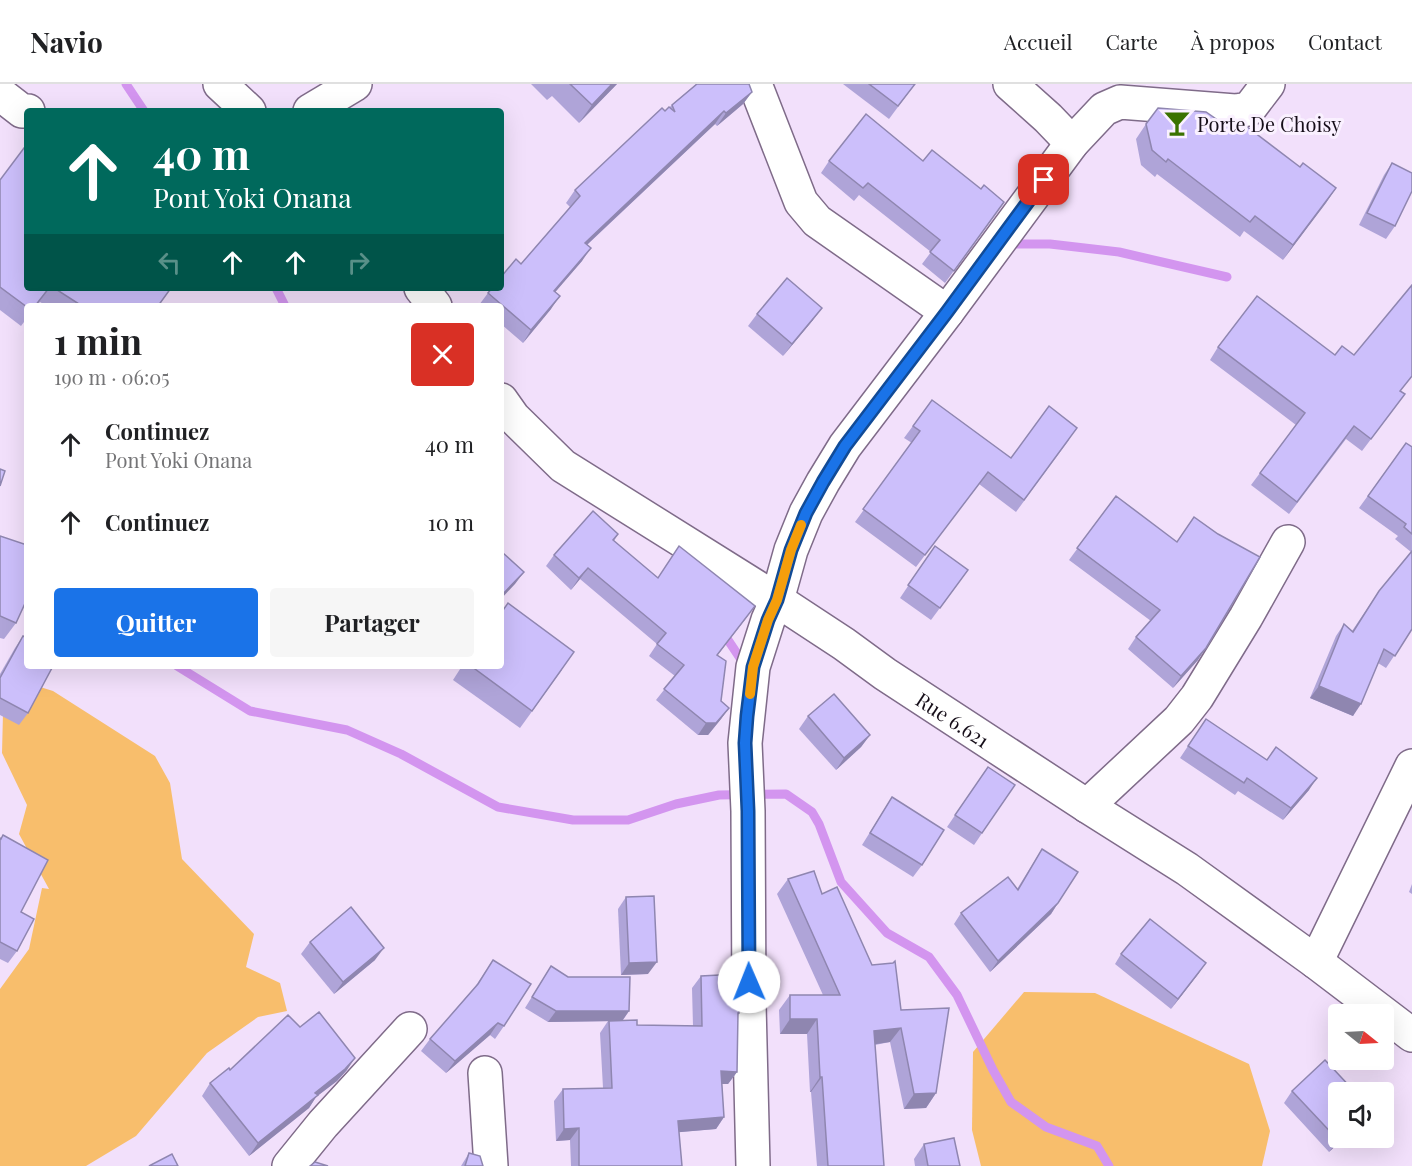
<!DOCTYPE html>
<html lang="fr">
<head>
<meta charset="utf-8">
<style>
	:root { --surface:#fff; --page:#f6f6f6; --text:#202124; --muted:#757577; --line:#e0e0e0; --accent:#1a73e8 }
	body { margin:0; font-family:"Playfair Display",serif; background:var(--page); color:var(--text); height:100vh; display:flex; flex-direction:column; font-size:22px; white-space:nowrap }
	* { box-sizing:border-box; margin:0 }
	p { font-size:20px; color:var(--muted) }
	.icon { flex:none; width:33px; height:33px; fill:none; stroke:currentColor; stroke-width:2; stroke-linecap:round; stroke-linejoin:round }
	.map { position:relative; flex:1; overflow:hidden }
	.panel { position:absolute; left:24px; top:219px; width:480px; height:366px; display:flex; flex-direction:column; background:var(--surface); border-radius:6px; box-shadow:0 6px 24px #0002 }
	.panel>* { flex:none }
	.guide { position:absolute; left:24px; top:24px; width:480px; height:183px; border-radius:6px; box-shadow:0 6px 24px #0002; background:#00695c; color:#fff; overflow:hidden }
	.needle { width:39px; rotate:108deg }
	.buttons { position:absolute; left:1328px; top:920px; display:grid; gap:12px }
	.buttons a { display:grid; place-items:center; width:66px; height:66px; border-radius:6px; background:var(--surface); box-shadow:0 6px 24px #0002; font-size:30px }
	.pin { position:absolute; display:grid; place-items:center; width:51px; height:51px; color:#fff; margin:-26px; border-radius:12px; box-shadow:0 3px 9px #0006 }
	.me { position:absolute; width:66px; margin:-33px; rotate:359deg; stroke-linejoin:round; filter:drop-shadow(0 0 4px #0008) }
	.turn { display:flex; align-items:center; gap:21px; height:126px; padding:0 30px; font-size:27px }
	.turn .icon { width:78px; height:78px; stroke-width:2.5 }
	.turn b { display:block; font-size:42px; line-height:51px }
	.lanes { display:flex; align-items:center; height:57px; padding:0 30px; background:#0003; justify-content:center; gap:30px; direction:ltr }
	.lanes .off { opacity:.35 }
	.round { display:grid; place-items:center; flex:none; width:63px; height:63px; border-radius:6px; background:var(--page) }
	.headline { display:flex; align-items:center; justify-content:space-between; height:102px; padding:0 30px }
	h1 { font-size:36px; font-weight:700; line-height:45px }
	.cta { display:flex; gap:12px; margin-top:auto; padding:12px 30px }
	.cta a { flex:1; height:69px; border-radius:6px; background:var(--accent); color:#fff; font-size:24px; font-weight:700; line-height:69px; text-align:center }
	.cta a+a { background:var(--page); color:var(--text) }
	ul { padding:0; list-style:none }
	li { display:flex; align-items:center; gap:18px; height:78px; padding:0 30px }
	li div { flex:1 }
	li b { display:block; font-size:22px }
	li em { font-style:normal }
	header { display:flex; align-items:center; gap:36px; box-sizing:border-box; height:84px; padding:0 30px; background:var(--surface); border-bottom:2px solid var(--line) }
	header strong { font-size:28px }
	nav { display:flex; gap:33px; margin-inline-start:auto; font-size:21px }
	.map>svg:first-child { display:block }
	.green { fill:#f8be6c }
	.lines { fill:none; stroke-linecap:round; stroke-linejoin:round }
	.stream { stroke:#d395ef; stroke-width:9 }
	.minor-casing { stroke:#7f6b89; stroke-width:36 }
	.minor { stroke:#fff; stroke-width:33 }
	.wall { fill:#afa4d8 }
	.shaded-wall { fill:#8f86b0 }
	.building { fill:#ccbffb; stroke:#8f86b0; stroke-width:1.5 }
	.route-casing { stroke:#114b97; stroke-width:15 }
	.route { stroke:#1a73e8; stroke-width:10 }
	.slow { stroke:#f59e0b; stroke-width:10 }
	.labels { text-anchor:middle; dominant-baseline:central; stroke-width:6; stroke-linejoin:round; paint-order:stroke }
	.poi-label { font-size:20px; fill:#160e19; stroke:#faf1ff; text-anchor:start }
	.street-label { font-size:20px; fill:#160e19; stroke:#faf1ff }
</style>
</head>
<body>
<header>
<strong>Navio</strong>
<nav><a>Accueil</a><a>Carte</a><a>À propos</a><a>Contact</a></nav>
</header>
<div class="map">
<svg width="1412" height="1082" viewBox="0 0 1412 1082">
	<rect width="100%" height="100%" fill="#f2e0fb"/>
	<g class="green">
		<polygon points="37,602 53,607 155,672 170,699 182,775 254,850 246,883 280,899 287,927 258,933 207,969 136,1052 86,1082 0,1082 0,905 29,865 42,804 49,805 19,750 27,721 2,669 3,629"/>
		<polygon points="1024,908 1095,909 1249,980 1270,1047 1262,1082 981,1082 972,1046 973,968"/>
	</g>
	<g class="lines">
		<g class="stream">
			<polyline points="126,0 144,27"/>
			<polyline points="1008,160 1050,160 1119,168 1227,193"/>
			<polyline points="276,204 285,222"/>
			<polyline points="722,547 746,583"/>
			<polyline points="177,582 250,627 347,646 401,670 498,723 573,736 628,736 676,720 719,711 786,710 812,728 819,740 841,798 887,849 929,873 957,911 993,986 1011,1018 1046,1043 1097,1062 1109,1082"/>
		</g>
		<defs>
			<g id="minor">
				<polyline points="220,0 249,27"/>
				<polyline points="755,0 801,118 817,137 947,228"/>
				<polyline points="1010,0 1048,34 1072,59"/>
				<polyline points="0,10 22,27 28,27"/>
				<polyline points="310,27 355,0"/>
				<polyline points="421,204 435,222"/>
				<path id="s1" d="M501,316L513,333L563,382L777,516L844,560L885,590L1087,722L1187,785L1316,878L1412,951"/>
				<polyline points="1087,722 1179,636 1197,613 1246,533 1288,458"/>
				<polyline points="1316,878 1412,682"/>
				<polyline points="485,989 491,1082"/>
				<polyline points="289,1082 323,1040 410,945"/>
				<polyline points="753,1082 749,920 748,727 745,659 753,583 768,536 777,516 791,466 806,429 823,398 845,362 947,228 1072,59 1104,25 1120,18 1235,27 1249,25 1268,0"/>
			</g>
		</defs>
		<use href="#minor" class="minor-casing"/>
		<use href="#minor" class="minor"/>
	</g>
	<g class="wall">
		<polygon points="531,0 617,0 579,39 552,12 547,16"/>
		<polygon points="696,0 749,0 752,8 743,20 717,42 715,40 587,161 582,177 555,208 551,225 523,259 501,240 501,222 479,221 488,209 521,180 570,123 566,119 575,106"/>
		<polygon points="843,0 915,0 889,35"/>
		<polygon points="1146,40 1235,48 1300,83 1336,104 1283,176 1244,147 1240,153 1157,90 1155,93 1141,81 1136,55"/>
		<polygon points="829,77 923,77 981,105 1004,118 945,199 922,180 931,168 859,111 854,117 821,89"/>
		<polygon points="1392,79 1395,142 1386,155 1359,141 1384,91"/>
		<polygon points="0,96 27,204 171,204 158,222 47,222 40,218 36,222 27,222 27,234 21,242 0,226"/>
		<polygon points="757,230 813,236 783,272 748,242"/>
		<polygon points="1218,263 1335,271 1401,307 1396,322 1362,367 1346,355 1289,430 1251,401 1296,341 1210,276"/>
		<polygon points="932,316 1011,374 1069,356 1016,428 979,400 916,483 855,438 912,359 904,354"/>
		<polygon points="1406,359 1412,363 1412,545 1386,584 1378,579 1353,632 1310,614 1336,552 1344,540 1352,547 1379,507 1411,468 1395,455 1398,452 1359,424"/>
		<polygon points="1116,412 1198,576 1173,604 1128,565 1136,553 1151,537 1069,476"/>
		<polygon points="618,450 614,457 658,494 747,533 717,571 721,617 729,624 721,635 708,651 698,651 656,616 675,592 649,572 657,560 580,495 571,506 546,482 554,471"/>
		<polygon points="0,452 16,539 4,555 0,554"/>
		<polygon points="935,462 968,486 931,536 900,514"/>
		<polygon points="23,552 28,629 19,641 0,631 0,590 15,564"/>
		<polygon points="462,582 501,582 562,586 520,644 453,596"/>
		<polygon points="808,632 870,651 861,663 836,686 799,645"/>
		<polygon points="1206,635 1309,706 1283,736 1238,707 1235,711 1180,674"/>
		<polygon points="988,683 1015,701 974,761 947,743"/>
		<polygon points="892,713 922,781 913,793 862,761"/>
		<polygon points="0,754 21,828 17,867 8,879 0,875"/>
		<polygon points="1042,765 1058,819 1051,830 990,888 954,840 961,829 1017,805"/>
		<polygon points="788,795 822,810 872,881 901,926 936,1009 926,1024 904,1025 890,958 875,961 884,1082 817,1082 811,1008 810,1008 807,950 780,950 779,926 790,911 823,911 777,810"/>
		<polygon points="1412,800 1412,810 1409,808"/>
		<polygon points="626,813 648,890 621,891 618,825"/>
		<polygon points="310,858 375,876 334,910 301,870"/>
		<polygon points="1121,870 1199,889 1171,925 1115,880"/>
		<polygon points="493,876 504,942 495,955 490,951 446,989 421,967 430,955 475,903"/>
		<polygon points="551,882 568,893 629,927 623,936 637,941 693,942 692,904 701,892 739,929 738,931 737,988 728,1000 722,1000 724,1033 716,1045 679,1048 682,1082 571,1082 570,1056 556,1057 554,1017 563,1005 603,1004 600,949 608,937 548,938 525,924"/>
		<polygon points="300,943 347,986 337,997 316,1013 309,1024 249,1072 202,1012 210,999"/>
		<polygon points="1292,1007 1338,1053 1345,1053 1329,1068 1284,1019"/>
		<polygon points="924,1060 960,1082 915,1082 914,1075"/>
		<polygon points="469,1069 483,1082 461,1082"/>
	</g>
	<g class="shaded-wall">
		<polygon points="612,0 617,0 579,39 592,21"/>
		<polygon points="752,8 743,20 717,42 726,29"/>
		<polygon points="724,27 715,40 576,171 585,159"/>
		<polygon points="1336,104 1326,119 1283,176 1293,161"/>
		<polygon points="591,164 582,177 545,220 554,207"/>
		<polygon points="560,212 551,225 523,259 531,246"/>
		<polygon points="822,224 813,236 783,272 792,260"/>
		<polygon points="588,484 580,495 571,506 579,494"/>
		<polygon points="524,488 515,500 501,515 501,512"/>
		<polygon points="755,522 747,533 709,582 717,571"/>
		<polygon points="1206,564 1198,576 1173,604 1181,592"/>
		<polygon points="1319,602 1361,620 1353,632 1310,614"/>
		<polygon points="729,624 721,635 708,651 698,651 706,639"/>
		<polygon points="870,651 861,663 836,686 844,674"/>
		<polygon points="1317,694 1309,706 1283,736 1291,724"/>
		<polygon points="1058,819 1051,830 990,888 998,877"/>
		<polygon points="384,864 375,876 334,910 343,898"/>
		<polygon points="657,878 648,890 621,891 629,879"/>
		<polygon points="1206,879 1199,889 1171,925 1178,915"/>
		<polygon points="556,927 629,927 622,937 548,938"/>
		<polygon points="790,935 817,935 807,950 780,950"/>
		<polygon points="498,939 490,951 446,989 455,977"/>
		<polygon points="901,944 890,958 863,962 874,947"/>
		<polygon points="355,974 347,986 337,997 316,1013 309,1024 249,1072 258,1059"/>
		<polygon points="721,987 737,988 728,1000 713,1000"/>
		<polygon points="820,993 822,993 811,1008 810,1008"/>
		<polygon points="936,1009 926,1024 904,1025 914,1010"/>
		<polygon points="724,1033 716,1045 670,1049 678,1037"/>
		<polygon points="579,1044 570,1056 556,1057 564,1045"/>
		<polygon points="1341,1053 1345,1053 1329,1068 1338,1056"/>
	</g>
	<g class="building">
		<polygon points="570,0 612,0 592,21"/>
		<polygon points="697,0 749,0 752,8 726,29 724,27 585,159 591,164 554,207 560,212 531,246 488,209 492,204 501,204 501,193 516,175 521,180 580,112 575,106 662,24 665,27 669,23 675,28 672,21"/>
		<polygon points="869,0 915,0 898,22"/>
		<polygon points="1158,24 1206,28 1235,48 1242,39 1300,83 1303,79 1336,104 1293,161 1255,132 1250,138 1168,75 1166,78 1152,66 1146,40"/>
		<polygon points="866,30 923,77 932,66 981,105 984,101 1004,118 954,187 930,168 940,156 868,99 863,104 829,77"/>
		<polygon points="27,60 27,204 49,204 35,222 27,222 27,223 0,203 0,96"/>
		<polygon points="1392,79 1412,89 1412,107 1395,142 1367,129"/>
		<polygon points="787,194 822,224 792,260 757,230"/>
		<polygon points="1412,201 1412,292 1400,307 1405,310 1371,355 1354,342 1297,418 1260,389 1305,329 1218,263 1257,212 1335,271 1342,262 1354,271"/>
		<polygon points="54,204 171,204 158,222 144,222 142,220 140,222 82,222"/>
		<polygon points="932,316 1011,374 1049,322 1077,344 1024,416 988,388 925,471 863,425 920,347 913,342"/>
		<polygon points="1406,359 1412,363 1412,450 1404,443 1406,440 1368,412"/>
		<polygon points="0,385 5,387 0,402"/>
		<polygon points="1116,412 1177,458 1194,433 1218,450 1260,473 1206,564 1181,592 1136,553 1160,526 1077,464"/>
		<polygon points="593,427 618,450 613,456 658,494 679,462 755,522 717,571 726,577 721,617 729,624 716,639 706,639 664,605 684,581 657,560 666,549 588,484 579,494 554,471"/>
		<polygon points="0,452 27,461 27,515 16,539 0,532"/>
		<polygon points="935,462 968,486 940,524 908,501"/>
		<polygon points="1412,467 1412,545 1395,572 1384,565 1361,620 1319,602 1344,540 1353,548 1379,507"/>
		<polygon points="503,469 524,488 501,512 501,471"/>
		<polygon points="508,519 574,568 532,627 471,582 501,582 501,529"/>
		<polygon points="23,552 27,554 27,582 53,582 28,629 0,614 0,594"/>
		<polygon points="834,610 870,651 844,674 808,632"/>
		<polygon points="1206,635 1267,676 1276,663 1317,694 1291,724 1247,694 1244,699 1188,662"/>
		<polygon points="988,683 1015,701 982,749 955,731"/>
		<polygon points="892,713 944,746 922,781 870,749"/>
		<polygon points="3,751 48,776 21,828 34,835 17,867 0,858 0,754 1,755"/>
		<polygon points="1042,765 1078,788 1058,819 998,877 961,829 1008,793 1018,806"/>
		<polygon points="814,787 822,810 837,803 872,881 893,879 895,877 901,926 949,924 936,1009 914,1010 901,944 874,947 884,1082 828,1082 822,993 820,993 817,935 790,935 790,911 840,911 788,795"/>
		<polygon points="654,812 657,878 629,879 626,813"/>
		<polygon points="351,823 384,864 343,898 310,858"/>
		<polygon points="1150,835 1206,879 1178,915 1121,870"/>
		<polygon points="493,876 531,900 504,942 498,939 455,977 430,955 478,900"/>
		<polygon points="551,882 568,893 630,893 629,927 556,927 532,913"/>
		<polygon points="739,890 739,929 738,929 737,988 721,987 724,1033 678,1037 682,1082 579,1082 579,1044 564,1045 563,1005 612,1004 609,937 637,936 637,941 702,942 701,892"/>
		<polygon points="319,928 355,974 345,985 315,1009 318,1011 258,1059 210,999 229,984 230,986 288,931 300,943"/>
		<polygon points="1325,976 1355,1008 1338,1008 1338,1053 1341,1053 1338,1056 1292,1007"/>
		<polygon points="954,1054 960,1082 928,1082 924,1060"/>
		<polygon points="469,1069 480,1072 483,1082 465,1082"/>
		<polygon points="172,1070 178,1082 149,1082"/>
		<polygon points="315,1078 328,1082 310,1082"/>
	</g>
	<g class="lines">
		<defs>
			<polyline id="route" points="749,898 748,727 745,659 747,632 753,583 768,536 777,516 791,466 806,429 823,398 845,362 947,228 1044,96"/>
		</defs>
		<use href="#route" class="route-casing"/>
		<use href="#route" class="route"/>
		<polyline class="slow" points="750,610 753,583 768,536 777,516 791,466 801,441"/>
	</g>
	<defs>
		<symbol id="bar-bare" viewBox="-9 -9 18 18"><path d="M-6-5H6L.8 .8V4.5H3.5V6h-7V4.5H-.8V.8Z" fill="#3a7200" stroke="#faf1ff" stroke-width="2.5" paint-order="stroke"/></symbol>
	</defs>
	<g fill-rule="evenodd">
		<use href="#bar-bare" x="1158" y="20" width="38" height="38"/>
	</g>
	<g class="labels">
		<g class="poi-label">
			<text x="1197" y="39">Porte De Choisy</text>
		</g>
		<g class="street-label">
			<text stroke="none"><textPath href="#s1" startOffset="556">Rue 6.621</textPath></text>
		</g>
	</g>
</svg>
<div class="buttons">
<a><svg class="needle" viewBox="-14 -14 28 28"><path d="M0-13l5 13h-10z" fill="#e53935"/><path d="M0 13l5-13h-10z" fill="#757577"/></svg></a>
<a><svg class="icon" aria-label="sound" viewBox="0 0 24 24"><path d="M4 9h4l5-4v14l-5-4H4zM17 9q2 3 0 6"/></svg></a>
</div>
<div class="pin" style="left:1044px;top:96px;background:#d93025"><svg class="icon" aria-label="arrive" viewBox="0 0 24 24"><path d="M6 21V4h12l-3 4 3 4H6"/></svg></div>
<svg class="me" style="left:749px;top:898px" viewBox="-20 -20 40 40"><circle r="19" fill="#fff"/><path d="M0-13L10 11 0 6-10 11z" fill="#1a73e8"/></svg>
<div class="guide">
<div class="turn"><svg class="icon" aria-label="ahead" viewBox="0 0 24 24"><path d="M12 20V5M6 11l6-6 6 6"/></svg><div><b>40 m</b>Pont Yoki Onana</div></div>
<div class="lanes"><svg class="icon off" aria-label="left" viewBox="0 0 24 24"><path d="M17 20v-9H6M10 6l-5 5 5 5"/></svg><svg class="icon" aria-label="ahead" viewBox="0 0 24 24"><path d="M12 20V5M6 11l6-6 6 6"/></svg><svg class="icon" aria-label="ahead" viewBox="0 0 24 24"><path d="M12 20V5M6 11l6-6 6 6"/></svg><svg class="icon off" aria-label="right" viewBox="0 0 24 24"><path d="M7 20v-9h11M14 6l5 5-5 5"/></svg></div>
</div>
<section class="panel">
<div class="headline"><div><h1>1 min</h1><p>190 m · 06:05</p></div><a class="round" style="background:#d93025;color:#fff"><svg class="icon" aria-label="close" viewBox="0 0 24 24"><path d="M6 6l12 12M18 6L6 18"/></svg></a></div>
<ul>
<li><svg class="icon" aria-label="ahead" viewBox="0 0 24 24"><path d="M12 20V5M6 11l6-6 6 6"/></svg><div><b>Continuez</b><p>Pont Yoki Onana</p></div><em>40 m</em></li>
<li><svg class="icon" aria-label="ahead" viewBox="0 0 24 24"><path d="M12 20V5M6 11l6-6 6 6"/></svg><div><b>Continuez</b></div><em>10 m</em></li>
</ul>
<div class="cta"><a>Quitter</a><a>Partager</a></div>
</section>
</div>
</body>
</html>
